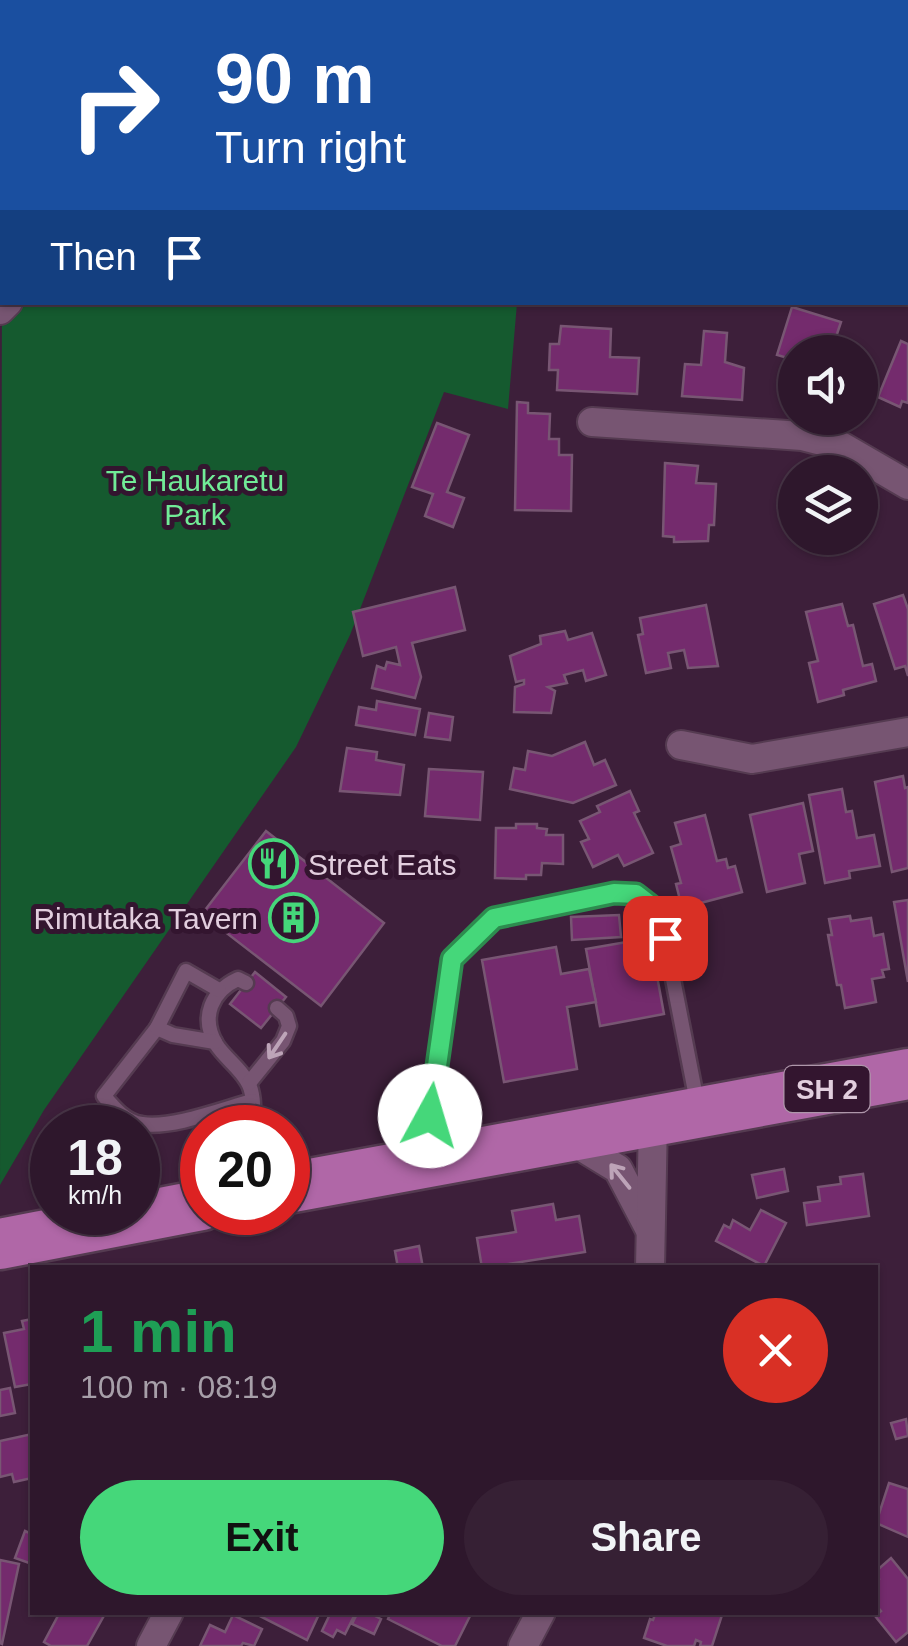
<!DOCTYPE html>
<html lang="en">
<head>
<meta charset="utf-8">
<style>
	:root { --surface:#2e172c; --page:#362034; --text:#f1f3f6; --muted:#a79fa9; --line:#493648; --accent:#45d77a }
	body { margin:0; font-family:Arial,sans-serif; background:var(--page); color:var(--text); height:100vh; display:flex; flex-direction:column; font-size:38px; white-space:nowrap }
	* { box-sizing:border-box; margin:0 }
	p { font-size:32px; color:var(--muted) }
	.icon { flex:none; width:55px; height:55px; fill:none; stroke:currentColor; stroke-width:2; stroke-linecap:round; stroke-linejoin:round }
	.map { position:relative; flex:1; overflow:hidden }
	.side { position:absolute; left:30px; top:1265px; width:848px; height:350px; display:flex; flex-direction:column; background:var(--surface); border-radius:0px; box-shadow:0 2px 8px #0004,0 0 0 2px var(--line) }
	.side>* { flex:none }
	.guide { position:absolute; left:0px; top:0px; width:910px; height:305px; box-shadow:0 2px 8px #0004,0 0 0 2px var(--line); background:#1a4fa0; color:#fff; overflow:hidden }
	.controls { position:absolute; left:778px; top:335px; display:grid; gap:20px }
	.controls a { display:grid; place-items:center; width:100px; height:100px; border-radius:50%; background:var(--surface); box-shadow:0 2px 8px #0004,0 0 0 2px var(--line); font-size:50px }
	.speed { position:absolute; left:30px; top:1105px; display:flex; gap:20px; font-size:50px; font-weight:700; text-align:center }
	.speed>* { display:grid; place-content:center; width:130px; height:130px; border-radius:50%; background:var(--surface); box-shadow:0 2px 8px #0004,0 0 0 2px var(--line); line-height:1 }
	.speed small { font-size:25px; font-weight:400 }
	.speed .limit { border:15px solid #d22; background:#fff; color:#111 }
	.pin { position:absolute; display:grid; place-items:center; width:85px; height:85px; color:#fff; margin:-42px; border-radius:20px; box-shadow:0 5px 15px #0006 }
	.me { position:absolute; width:110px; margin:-55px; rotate:6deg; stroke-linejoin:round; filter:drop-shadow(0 0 8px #0008) }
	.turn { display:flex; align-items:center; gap:35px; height:210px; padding:0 50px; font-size:45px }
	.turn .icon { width:130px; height:130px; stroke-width:2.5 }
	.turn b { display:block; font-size:70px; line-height:85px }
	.then { display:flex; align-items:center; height:95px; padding:0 50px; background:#0003; gap:20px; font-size:38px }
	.round { display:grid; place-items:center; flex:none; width:105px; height:105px; border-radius:52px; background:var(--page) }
	.overview { display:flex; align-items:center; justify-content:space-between; height:170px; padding:0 50px }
	h1 { font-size:60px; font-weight:700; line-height:75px; color:#1e9e55 }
	.button { display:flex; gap:20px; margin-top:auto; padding:20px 50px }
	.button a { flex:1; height:115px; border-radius:60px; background:var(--accent); color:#111; font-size:40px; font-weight:700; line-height:115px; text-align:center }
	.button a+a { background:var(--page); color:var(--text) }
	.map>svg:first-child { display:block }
	.green { fill:#155a2f }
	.water { fill:#06033e }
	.building { fill:#742b6d; stroke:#785673; stroke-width:2.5 }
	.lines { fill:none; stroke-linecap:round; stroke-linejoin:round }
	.lane-casing { stroke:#553b51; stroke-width:19 }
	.street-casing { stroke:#553b51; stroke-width:32 }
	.highway-casing { stroke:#553b51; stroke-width:55 }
	.lane { stroke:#775572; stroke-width:14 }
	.street { stroke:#775572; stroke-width:28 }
	.highway { stroke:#b067a7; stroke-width:50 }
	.oneway { stroke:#bda4b8 }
	.route-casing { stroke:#2d8c4f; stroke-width:25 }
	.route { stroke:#45d77a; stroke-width:18 }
	.labels { text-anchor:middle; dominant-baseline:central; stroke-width:10; stroke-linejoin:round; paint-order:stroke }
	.shield { fill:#33152f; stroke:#ae96aa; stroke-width:2.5 }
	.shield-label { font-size:28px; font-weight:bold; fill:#e2cede }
	.park-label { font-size:30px; fill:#71eb97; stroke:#33152f }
	.poi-label { font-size:30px; fill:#e2cede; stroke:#33152f; text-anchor:start }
</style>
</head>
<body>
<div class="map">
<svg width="908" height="1646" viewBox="0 0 908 1646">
	<rect width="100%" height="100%" fill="#3d1f3a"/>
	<polygon class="green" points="2,272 2,302 517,303 508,409 444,392 350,635 296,747 44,1110 0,1185"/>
	<polygon class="water" points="0,0 248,0 2,2 0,203"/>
	<g class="building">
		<polygon points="792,307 841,322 831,352 795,352 795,360 777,355"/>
		<polygon points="561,326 611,329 610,357 639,358 637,394 557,390 558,370 549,370 550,344 559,344"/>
		<polygon points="704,331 727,333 725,362 744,368 742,400 682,396 685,364 701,365"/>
		<polygon points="901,341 908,344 908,403 902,401 900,407 878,397"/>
		<polygon points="517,402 528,403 528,413 550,414 549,439 559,439 559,455 572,455 571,511 515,510"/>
		<polygon points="437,423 469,435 447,492 464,498 453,527 425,516 433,494 412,487"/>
		<polygon points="665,463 698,466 696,483 716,484 714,525 709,525 708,541 674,542 674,537 663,536"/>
		<polygon points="455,587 465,630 412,643 421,677 415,698 372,688 377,666 385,669 387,662 400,665 396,647 363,656 353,612"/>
		<polygon points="903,595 908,609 908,676 905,666 895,669 874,604"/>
		<polygon points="842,604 848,626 853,625 863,666 872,664 876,681 843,690 844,695 818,702 809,663 818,661 806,612"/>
		<polygon points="706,605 718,666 688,668 684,650 668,653 671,668 646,673 638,635 643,634 640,618"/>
		<polygon points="565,631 568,640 592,633 606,675 586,681 583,670 564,675 567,683 548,687 555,691 551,713 514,712 515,687 524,684 524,680 516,682 510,656 541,644 540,636"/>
		<polygon points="377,701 420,709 415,735 356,725 359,707 376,710"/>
		<polygon points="429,713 453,717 450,740 425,737"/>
		<polygon points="585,742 594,765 605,760 616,785 573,803 510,789 514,768 525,770 528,751 552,756"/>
		<polygon points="347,748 377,752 376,760 404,765 400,795 340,791"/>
		<polygon points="429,769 483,772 480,820 425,816"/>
		<polygon points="903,776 905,788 908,787 908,868 892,872 875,782"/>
		<polygon points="842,789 846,812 852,811 857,838 874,835 880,866 849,871 850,878 825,883 809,795"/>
		<polygon points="630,791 639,811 634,813 653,853 624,866 618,855 593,867 581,842 589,839 580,821 600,812 597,806"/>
		<polygon points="803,803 813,851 799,854 805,883 767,892 750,815"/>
		<polygon points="705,815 717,861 726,859 728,868 735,866 742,892 682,908 676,884 681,883 671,847 681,844 675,823"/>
		<polygon points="516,824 537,824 537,828 547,829 546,835 563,835 563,864 542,863 541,875 526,875 526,879 495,878 496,828 516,828"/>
		<polygon points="266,831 384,923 321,1006 202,914"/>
		<polygon points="908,900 908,982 894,902"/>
		<polygon points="619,915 621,937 572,940 571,917"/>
		<polygon points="850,916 851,921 871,918 874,936 883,934 889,969 882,970 884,977 872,979 876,1002 845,1008 841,985 837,985 828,935 832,935 829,919"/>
		<polygon points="650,938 664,1014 600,1026 586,949"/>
		<polygon points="556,947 561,974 589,969 596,1002 567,1007 577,1069 504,1082 482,960"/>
		<polygon points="255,972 286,997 261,1028 230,1004"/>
		<polygon points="784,1169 788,1191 757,1198 752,1175"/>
		<polygon points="863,1174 869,1216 807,1225 804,1203 820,1201 818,1187 841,1184 840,1177"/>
		<polygon points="553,1204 556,1220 579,1216 585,1252 482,1268 477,1238 516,1232 512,1211"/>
		<polygon points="761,1210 786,1223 764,1266 716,1241 724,1225 730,1228 733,1220 750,1230"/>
		<polygon points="419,1246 423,1268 398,1268 395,1251"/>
		<polygon points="32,1319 32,1384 15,1387 4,1333 24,1329 22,1321"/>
		<polygon points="10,1388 15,1413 0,1416 0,1390"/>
		<polygon points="906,1419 908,1436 896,1439 891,1423"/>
		<polygon points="32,1434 32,1478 14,1482 12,1474 0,1477 0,1441"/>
		<polygon points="889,1483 908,1489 908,1537 876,1523"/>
		<polygon points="25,1531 32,1534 32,1564 15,1558"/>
		<polygon points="891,1558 908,1579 908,1632 896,1642 875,1616 881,1611 875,1604 875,1582 879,1579 875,1572"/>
		<polygon points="0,1560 19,1564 2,1644 0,1643"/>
		<polygon points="60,1612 106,1612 87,1646 51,1646 44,1642"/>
		<polygon points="252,1612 320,1612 307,1640"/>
		<polygon points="331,1612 346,1612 354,1616 345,1634 337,1630 333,1637 322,1631"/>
		<polygon points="358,1612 367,1612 381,1619 374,1634 352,1624"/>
		<polygon points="391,1612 463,1612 470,1616 455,1646 442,1646 388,1619"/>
		<polygon points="656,1612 723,1612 712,1646 700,1646 701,1642 696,1640 694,1646 667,1646 644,1638 650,1619 653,1620"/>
		<polygon points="233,1615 262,1629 254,1646 243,1643 241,1646 200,1646 210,1625 225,1632"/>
	</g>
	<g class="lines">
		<defs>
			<g id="lane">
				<path d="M246,983L238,979C212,991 200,1017 216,1044C224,1057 239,1067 247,1081C255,1093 253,1113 253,1128"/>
				<path d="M157,1028L104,1096C114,1108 126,1122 142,1124C171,1129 223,1109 252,1101"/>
				<polyline points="215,1042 173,1035 157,1028 186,971 219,990"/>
				<polyline points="249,1083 283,1041 289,1026 286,1016 277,1008"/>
				<polyline points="435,1150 430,1117 452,959 494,918 614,893 636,894 655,908 665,938 698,1107"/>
			</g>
			<g id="street">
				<polyline points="351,2 354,0"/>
				<polyline points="807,2 810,0"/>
				<polyline points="0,310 8,302"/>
				<polyline points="592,422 802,436 841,446 908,485"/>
				<polyline points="681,745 752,759 908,732"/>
				<polyline points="569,1139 618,1169 650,1230"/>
				<polyline points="650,1268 653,1120"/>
				<polyline points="151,1646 169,1612"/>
				<polyline points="523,1646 541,1612"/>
			</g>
			<g id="highway">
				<polyline points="288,1188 908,1074"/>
				<polyline points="0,1244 202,1205"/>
			</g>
		</defs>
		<use href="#lane" class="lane-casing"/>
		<use href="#street" class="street-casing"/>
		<use href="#highway" class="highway-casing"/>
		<use href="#lane" class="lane"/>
		<use href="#street" class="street"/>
		<use href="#highway" class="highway"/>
	</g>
	<defs><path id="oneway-shaft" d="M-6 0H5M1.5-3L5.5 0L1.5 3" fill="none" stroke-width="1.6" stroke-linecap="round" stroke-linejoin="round" transform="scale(2.5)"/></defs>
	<g class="oneway">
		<use href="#oneway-shaft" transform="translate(277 1046) rotate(124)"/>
		<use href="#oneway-shaft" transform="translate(620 1176) rotate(-129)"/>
	</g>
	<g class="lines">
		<defs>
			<polyline id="route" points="430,1116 452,959 494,918 614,893 636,894 654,908 665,938"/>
		</defs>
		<use href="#route" class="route-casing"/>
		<use href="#route" class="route"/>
	</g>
	<defs>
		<symbol id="restaurant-ring" viewBox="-11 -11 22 22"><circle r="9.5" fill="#33152f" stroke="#45d77a" stroke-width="1.5"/><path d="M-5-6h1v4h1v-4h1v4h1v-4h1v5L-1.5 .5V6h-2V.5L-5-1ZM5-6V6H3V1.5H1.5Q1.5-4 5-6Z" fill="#45d77a"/></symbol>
		<symbol id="building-ring" viewBox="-11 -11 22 22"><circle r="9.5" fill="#33152f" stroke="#45d77a" stroke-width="1.5"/><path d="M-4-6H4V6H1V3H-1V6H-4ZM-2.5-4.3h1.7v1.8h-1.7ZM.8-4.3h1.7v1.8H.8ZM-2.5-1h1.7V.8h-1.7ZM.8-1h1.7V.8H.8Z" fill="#45d77a"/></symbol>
	</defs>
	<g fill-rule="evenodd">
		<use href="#restaurant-ring" x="246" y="836" width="55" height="55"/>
		<use href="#building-ring" x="266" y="890" width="55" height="55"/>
	</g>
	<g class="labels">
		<rect class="shield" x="784.5" y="1066" width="85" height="46" rx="8"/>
		<g class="shield-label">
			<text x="827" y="1089">SH 2</text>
		</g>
		<g class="park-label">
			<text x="195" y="480">Te Haukaretu<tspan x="195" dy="34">Park</tspan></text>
		</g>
		<g class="poi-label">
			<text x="308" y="864">Street Eats</text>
			<text x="258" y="918" text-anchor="end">Rimutaka Tavern</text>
		</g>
	</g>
</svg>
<div class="controls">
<a><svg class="icon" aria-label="sound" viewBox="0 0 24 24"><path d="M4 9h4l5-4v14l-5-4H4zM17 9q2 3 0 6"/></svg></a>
<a><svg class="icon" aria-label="layers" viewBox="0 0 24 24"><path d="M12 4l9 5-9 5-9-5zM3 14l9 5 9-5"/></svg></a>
</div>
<div class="speed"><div>18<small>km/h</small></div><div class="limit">20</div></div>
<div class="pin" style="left:665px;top:938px;background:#d93025"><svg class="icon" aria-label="arrive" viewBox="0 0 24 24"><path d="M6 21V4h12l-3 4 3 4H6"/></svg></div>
<svg class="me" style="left:430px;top:1116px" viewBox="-20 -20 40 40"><circle r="19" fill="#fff"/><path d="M0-13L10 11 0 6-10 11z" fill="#45d77a"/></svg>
<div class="guide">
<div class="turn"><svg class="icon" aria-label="right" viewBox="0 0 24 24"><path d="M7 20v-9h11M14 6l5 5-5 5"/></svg><div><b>90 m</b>Turn right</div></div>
<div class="then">Then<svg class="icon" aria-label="arrive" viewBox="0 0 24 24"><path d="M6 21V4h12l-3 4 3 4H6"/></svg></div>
</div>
<section class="side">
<div class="overview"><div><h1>1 min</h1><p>100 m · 08:19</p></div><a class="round" style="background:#d93025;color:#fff"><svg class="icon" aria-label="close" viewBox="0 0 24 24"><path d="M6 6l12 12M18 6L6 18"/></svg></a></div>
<div class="button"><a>Exit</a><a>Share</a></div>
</section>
</div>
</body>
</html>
